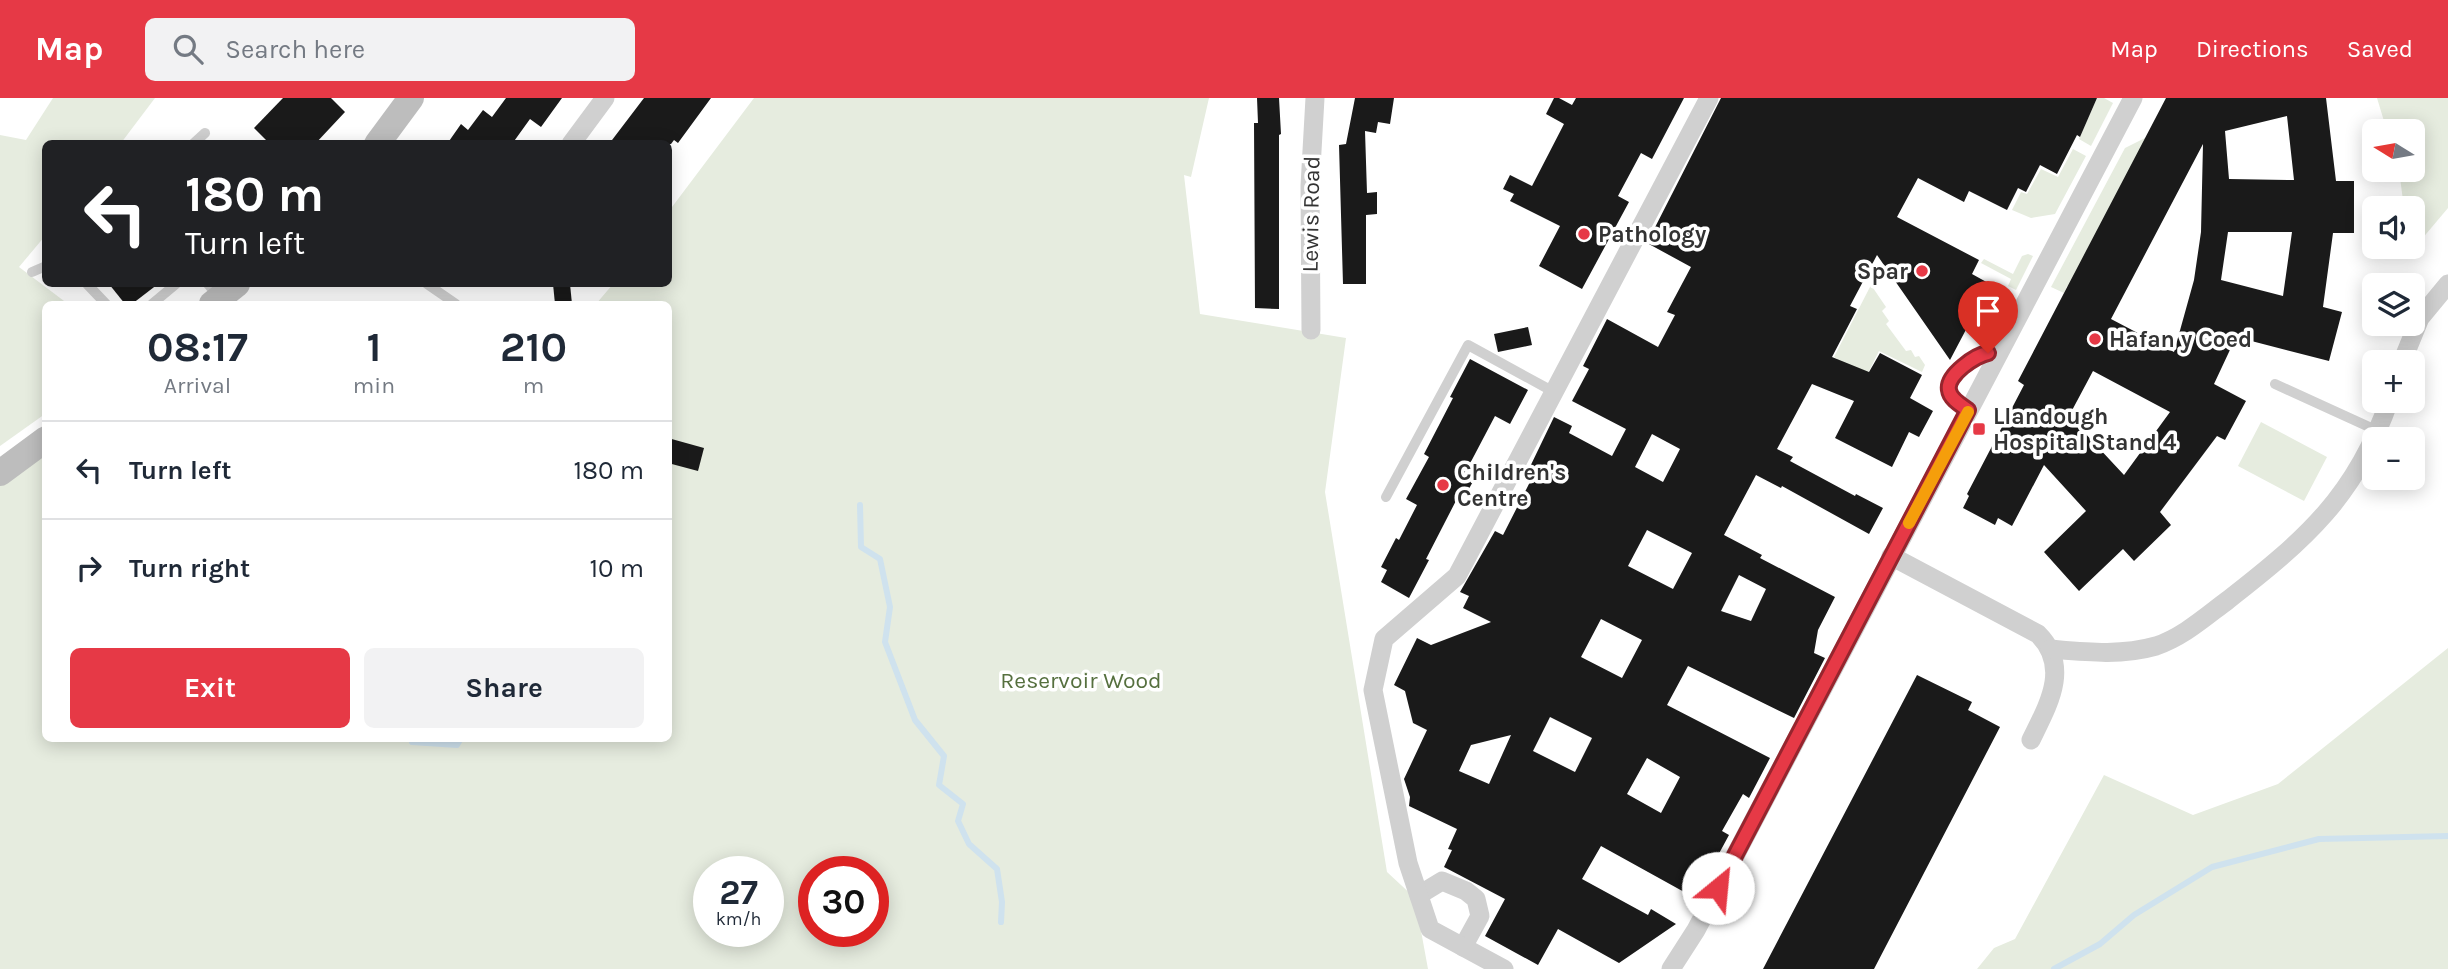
<!DOCTYPE html>
<html lang="en">
<head>
<meta charset="utf-8">
<style>
	:root { --surface:#fff; --page:#f2f2f3; --text:#1f2937; --muted:#747a83; --line:#e0e1e3; --accent:#e63946 }
	body { margin:0; font-family:Karla,sans-serif; background:var(--page); color:var(--text); height:100vh; display:flex; flex-direction:column; font-size:26px; white-space:nowrap }
	* { box-sizing:border-box; margin:0 }
	p { font-size:23px; color:var(--muted) }
	.icon { flex:none; width:38px; height:38px; fill:none; stroke:currentColor; stroke-width:2; stroke-linecap:round; stroke-linejoin:round }
	.map { position:relative; flex:1; overflow:hidden }
	.side { position:absolute; left:42px; top:203px; width:630px; height:441px; display:flex; flex-direction:column; background:var(--surface); border-radius:10px; box-shadow:0 4px 18px #0003 }
	.side>* { flex:none }
	.banner { position:absolute; left:42px; top:42px; width:630px; height:147px; border-radius:10px; box-shadow:0 4px 18px #0003; background:#202124; color:#fff; overflow:hidden }
	.needle { width:46px; rotate:281deg }
	.controls { position:absolute; left:2362px; top:21px; display:grid; gap:14px }
	.controls a { display:grid; place-items:center; width:63px; height:63px; border-radius:10px; background:var(--surface); box-shadow:0 4px 18px #0003; font-size:35px }
	.speed { position:absolute; left:693px; top:758px; display:flex; gap:14px; font-size:35px; font-weight:700; text-align:center }
	.speed>* { display:grid; place-content:center; width:91px; height:91px; border-radius:50%; background:var(--surface); box-shadow:0 4px 18px #0003; line-height:1 }
	.speed small { font-size:18px; font-weight:400 }
	.speed .limit { border:10px solid #d22; background:#fff; color:#111 }
	.pin { position:absolute; display:grid; place-items:center; width:60px; height:60px; color:#fff; margin:-72px -30px; border-radius:50% 50% 50% 0; rotate:-45deg; box-shadow:0 0 7px #0007 }
	.pin .icon { rotate:45deg }
	.me { position:absolute; width:77px; margin:-38px; rotate:28deg; stroke-linejoin:round; filter:drop-shadow(0 0 5px #0008) }
	.turn { display:flex; align-items:center; gap:24px; height:147px; padding:0 28px; font-size:32px }
	.turn .icon { width:91px; height:91px; stroke-width:2.5 }
	.turn b { display:block; font-size:49px; line-height:60px }
	.eta { display:flex; justify-content:space-evenly; align-items:center; height:119px; text-align:center }
	.eta b { font-size:42px; font-weight:700; line-height:49px }
	.primary-button { display:flex; gap:14px; margin-top:auto; padding:14px 28px }
	.primary-button a { flex:1; height:80px; border-radius:10px; background:var(--accent); color:#fff; font-size:28px; font-weight:700; line-height:80px; text-align:center }
	.primary-button a+a { background:var(--page); color:var(--text) }
	ul { padding:0; list-style:none }
	li { display:flex; align-items:center; gap:21px; height:98px; padding:0 28px; border-top:2px solid var(--line) }
	li div { flex:1 }
	li b { display:block; font-size:26px }
	li em { font-style:normal }
	header { display:flex; align-items:center; gap:42px; box-sizing:border-box; height:98px; padding:0 35px; background:var(--accent); color:#fff }
	header strong { font-size:33px }
	nav { display:flex; gap:38px; margin-inline-start:auto; font-size:24px }
	.search { width:490px; height:63px; background:var(--page); display:flex; align-items:center; gap:18px; box-sizing:border-box; padding:0 24px; border-radius:10px; color:var(--muted); font-size:26px }
	.map>svg:first-child { display:block }
	.green { fill:#e6ecdf; fill-rule:evenodd }
	.lines { fill:none; stroke-linecap:round; stroke-linejoin:round }
	.stream { stroke:#cfe2ee; stroke-width:6 }
	.building { fill:#1a1a1a; fill-rule:evenodd }
	.lane { stroke:#d0d0d0; stroke-width:10 }
	.street { stroke:#d0d0d0; stroke-width:19 }
	.secondary { stroke:#bdbdbd; stroke-width:26 }
	.route-casing { stroke:#96252e; stroke-width:18 }
	.route { stroke:#e63946; stroke-width:12 }
	.slow { stroke:#f59e0b; stroke-width:12 }
	.poi-dot { fill:#e63946; stroke:#fff; stroke-width:2.5 }
	.labels { text-anchor:middle; dominant-baseline:central; stroke-width:7; stroke-linejoin:round; paint-order:stroke }
	.street-label { font-size:23px; fill:#333; stroke:#fff }
	.poi-label { font-size:23px; font-weight:bold; fill:#333; stroke:#fff; text-anchor:start }
	.park-label { font-size:23px; fill:#56703f; stroke:#fff }
</style>
</head>
<body>
<header>
<strong>Map</strong>
<div class="search"><svg class="icon" aria-label="search" viewBox="0 0 24 24"><circle cx="10" cy="10" r="6"/><path d="M15 15l6 6"/></svg>Search here</div>
<nav><a>Map</a><a>Directions</a><a>Saved</a></nav>
</header>
<div class="map">
<svg width="2448" height="871" viewBox="0 0 2448 871">
	<rect width="100%" height="100%" fill="#fff"/>
	<g class="green">
		<polygon points="53,0 155,0 121,45 46,46 45,138 19,169 68,206 46,206 45,316 0,348 0,37 26,42"/>
		<path d="M754,0H1209L1191,79L1184,77L1200,216L1346,240L1325,394L1387,774L1415,800L1428,871H0V386L45,352L46,640H668V206H596L613,186H668L669,113ZM709,774H768V833H709ZM814,774H873V833H814Z"/>
		<polygon points="2097,0 2104,0 2113,5 2091,48 2079,41"/>
		<polygon points="2377,0 2448,0 2448,110 2410,155 2409,149 2413,149 2413,110 2404,110 2399,72 2413,72 2413,33 2387,33"/>
		<polygon points="2147,39 2069,189 2067,188 2064,195 2051,189 2125,50"/>
		<polygon points="2073,51 2086,58 2055,116 2031,120 2012,112 2021,94 2027,96 2041,71 2058,79"/>
		<polygon points="2028,156 2033,158 2016,192 2008,188 2011,181 1981,165 1984,161 2013,176 2022,158"/>
		<polygon points="1871,187 1886,209 1882,213 1889,223 1886,226 1906,253 1911,252 1915,259 1919,258 1925,267 1922,274 1879,253 1866,279 1834,259"/>
		<polygon points="2261,324 2327,359 2304,403 2238,368"/>
		<polygon points="2448,550 2448,871 1977,871 1994,850 2015,841 2104,677 2193,717 2278,686"/>
	</g>
	<g class="lines">
		<g class="stream">
			<polyline points="860,407 861,449 880,461 890,509 885,544 915,622 944,658 939,687 963,706 958,723 969,746 997,771 1002,804 1001,824"/>
			<polyline points="412,644 457,647 461,640"/>
			<polyline points="2054,871 2100,846 2134,817 2212,769 2319,741 2448,738"/>
		</g>
	</g>
	<g class="building">
		<polygon points="283,0 331,0 345,14 315,46 270,46 254,30"/>
		<polygon points="506,0 562,0 541,29 530,21 512,46 447,46 461,26 468,32 483,12 492,19"/>
		<polygon points="644,0 711,0 678,45 674,42 671,46 609,46"/>
		<polygon points="1257,0 1279,0 1281,36 1279,37 1279,211 1255,210 1254,25 1258,25"/>
		<polygon points="1355,0 1394,0 1390,26 1378,24 1376,35 1365,33 1367,95 1377,94 1377,116 1366,117 1366,186 1343,186 1339,47 1346,46"/>
		<polygon points="1554,0 1559,0 1572,7 1576,0 1684,0 1652,61 1641,55 1618,98 1629,104 1582,191 1539,168 1560,128 1510,103 1514,96 1503,91 1510,77 1532,88 1564,26 1546,16"/>
		<path d="M1721,0H2097L2080,39L2077,37L2057,76L2040,67L2026,94L2018,90L2007,112L1969,93L1964,104L1918,80L1897,119L1979,162L1972,176L1990,186L1950,262L1877,157L1850,208L1857,211L1832,259L1869,274L1880,255L1922,277L1910,300L1933,313L1919,339L1909,334L1892,369L1835,340L1854,303L1812,286L1777,351L1793,359L1790,363L1855,398L1856,396L1883,410L1869,436L1782,388L1781,390L1756,377L1724,437L1762,457L1760,460L1835,499L1818,532L1814,555L1825,560L1794,620L1688,568L1667,607L1770,660L1749,700L1743,696L1722,733L1729,737L1695,800L1601,748L1582,781L1648,817L1651,811L1676,826L1619,865L1558,831L1538,867L1485,838L1505,801L1444,769L1452,752L1448,751L1457,731L1409,708L1410,699L1404,681L1427,632L1413,625L1405,593L1394,587L1417,540L1431,547L1491,524L1463,510L1469,498L1460,494L1495,433L1503,437L1533,378L1527,375L1554,319L1572,328L1569,335L1612,358L1626,331L1572,303L1589,271L1583,268L1607,221L1658,249L1675,217L1667,214L1691,169L1647,145ZM1652,336L1680,351L1663,384L1635,369ZM1647,432L1692,455L1673,491L1628,468ZM1739,477L1766,491L1751,523L1721,513ZM1601,521L1642,542L1622,580L1581,559ZM1550,619L1592,640L1575,674L1533,653ZM1511,637L1489,686L1459,673L1471,647ZM1647,660L1680,679L1661,715L1627,696Z"/>
		<path d="M2166,0H2326L2336,83H2354V135H2333L2323,209L2342,214L2329,263L2236,239L2214,286L2246,303L2225,342L2217,338L2160,414L2171,427L2134,463L2123,451L2079,493L2044,454L2086,413L2044,367L2012,428L1998,420L1995,427L1963,410L1969,398L1967,396L2024,287L2018,283ZM2287,18L2294,82L2229,81L2225,33ZM2203,46L2201,134L2194,182L2174,254L2111,221ZM2228,134H2292L2283,198L2221,182ZM2093,273L2170,314L2124,377L2069,318Z"/>
		<polygon points="109,186 158,186 132,206 125,206"/>
		<polygon points="553,186 570,186 572,206 555,206"/>
		<polygon points="1528,229 1532,247 1498,254 1494,236"/>
		<polygon points="1470,261 1528,292 1510,326 1495,318 1465,375 1475,380 1466,396 1461,393 1426,461 1429,462 1409,500 1381,484 1387,472 1381,469 1396,440 1399,442 1417,407 1406,401 1429,359 1424,356 1453,300 1450,299"/>
		<polygon points="668,340 704,350 698,373 668,365"/>
		<polygon points="1917,577 1972,604 1968,612 2000,629 1874,871 1763,871"/>
	</g>
	<g class="lines">
		<g class="lane">
			<polyline points="193,46 205,35"/>
			<polyline points="32,174 46,168"/>
			<polyline points="87,186 106,206"/>
			<polyline points="208,186 219,199"/>
			<polyline points="427,186 456,206"/>
			<polyline points="152,206 176,186"/>
			<polyline points="2275,286 2378,333"/>
			<path d="M1968,312C1956,304 1948,297 1950,282C1962,269 1977,249 1996,259"/>
			<polyline points="1386,399 1468,247 1554,294"/>
		</g>
		<g class="street">
			<polyline points="571,46 605,0"/>
			<polyline points="1311,232 1310,88 1315,0"/>
			<polyline points="2402,264 2420,220 2448,186"/>
			<path d="M1891,458L2038,536C2071,569 2048,607 2031,642"/>
			<path d="M2050,551C2086,554 2121,558 2156,548C2183,539 2205,519 2228,502C2305,442 2356,398 2389,303"/>
			<polyline points="1419,797 1442,783 1466,793 1476,801 1480,818 1463,849"/>
			<polyline points="1504,871 1430,831 1408,765 1373,592 1384,541 1457,478 1709,0"/>
			<polyline points="1671,871 1696,832 2133,0"/>
		</g>
		<g class="secondary">
			<polyline points="377,46 411,0"/>
			<polyline points="212,206 237,186"/>
			<polyline points="0,375 46,341"/>
		</g>
	</g>
	<g class="lines">
		<defs>
			<path id="route" d="M1718,790L1968,312C1961,307 1950,301 1949,292C1946,277 1976,257 1988,255"/>
		</defs>
		<use href="#route" class="route-casing"/>
		<use href="#route" class="route"/>
		<polyline class="slow" points="1909,425 1968,314"/>
	</g>
	<g class="poi-dot">
		<circle cx="1584" cy="136" r="7"/>
		<circle cx="1922" cy="173" r="7"/>
		<circle cx="2095" cy="241" r="7"/>
		<rect x="1972" y="324" width="14" height="14" rx="3.5"/>
		<circle cx="1443" cy="387" r="7"/>
	</g>
	<g class="labels">
		<g class="street-label">
			<text transform="translate(1311 116) rotate(-89)">Lewis Road</text>
		</g>
		<g class="poi-label">
			<text x="1598" y="136">Pathology</text>
			<text x="1908" y="173" text-anchor="end">Spar</text>
			<text x="2109" y="241">Hafan y Coed</text>
			<text x="1993" y="318">Llandough<tspan x="1993" dy="26">Hospital Stand 4</tspan></text>
			<text x="1457" y="374">Children's<tspan x="1457" dy="26">Centre</tspan></text>
		</g>
		<g class="park-label">
			<text x="1081" y="582">Reservoir Wood</text>
		</g>
	</g>
</svg>
<div class="controls">
<a><svg class="needle" viewBox="-14 -14 28 28"><path d="M0-13l5 13h-10z" fill="#e53935"/><path d="M0 13l5-13h-10z" fill="#747a83"/></svg></a>
<a><svg class="icon" aria-label="sound" viewBox="0 0 24 24"><path d="M4 9h4l5-4v14l-5-4H4zM17 9q2 3 0 6"/></svg></a>
<a><svg class="icon" aria-label="layers" viewBox="0 0 24 24"><path d="M12 4l9 5-9 5-9-5zM3 14l9 5 9-5"/></svg></a>
<a>+</a>
<a>−</a>
</div>
<div class="speed"><div>27<small>km/h</small></div><div class="limit">30</div></div>
<div class="pin" style="left:1988px;top:255px;background:#d93025"><svg class="icon" aria-label="arrive" viewBox="0 0 24 24"><path d="M6 21V4h12l-3 4 3 4H6"/></svg></div>
<svg class="me" style="left:1718px;top:790px" viewBox="-20 -20 40 40"><circle r="19" fill="#fff"/><path d="M0-13L10 11 0 6-10 11z" fill="#e63946"/></svg>
<div class="banner">
<div class="turn"><svg class="icon" aria-label="left" viewBox="0 0 24 24"><path d="M17 20v-9H6M10 6l-5 5 5 5"/></svg><div><b>180 m</b>Turn left</div></div>
</div>
<section class="side">
<div class="eta">
<div><b>08:17</b><p>Arrival</p></div>
<div><b>1</b><p>min</p></div>
<div><b>210</b><p>m</p></div>
</div>
<ul>
<li><svg class="icon" aria-label="left" viewBox="0 0 24 24"><path d="M17 20v-9H6M10 6l-5 5 5 5"/></svg><div><b>Turn left</b></div><em>180 m</em></li>
<li><svg class="icon" aria-label="right" viewBox="0 0 24 24"><path d="M7 20v-9h11M14 6l5 5-5 5"/></svg><div><b>Turn right</b></div><em>10 m</em></li>
</ul>
<div class="primary-button"><a>Exit</a><a>Share</a></div>
</section>
</div>
</body>
</html>
